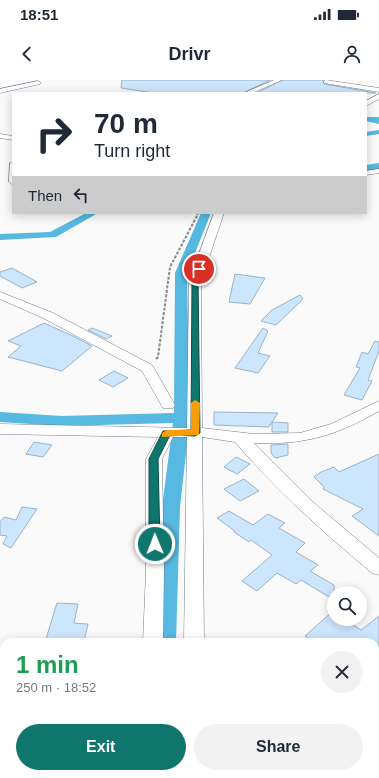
<!DOCTYPE html>
<html lang="en">
<head>
<meta charset="utf-8">
<style>
	:root { --surface:#fff; --page:#f2f2f3; --text:#1f2937; --muted:#747a83; --accent:#0f766e }
	body { margin:0; font-family:Arial,sans-serif; background:var(--page); color:var(--text); height:100vh; display:flex; flex-direction:column; font-size:15px; white-space:nowrap }
	* { box-sizing:border-box; margin:0 }
	p { font-size:13px; color:var(--muted) }
	.icon { flex:none; width:22px; height:22px; fill:none; stroke:currentColor; stroke-width:2; stroke-linecap:round; stroke-linejoin:round }
	.map { position:relative; flex:1; overflow:hidden }
	.sheet { position:absolute; left:0px; top:558px; width:379px; height:140px; display:flex; flex-direction:column; background:var(--surface); border-radius:12px 12px 0 0; box-shadow:0 2px 10px #0003 }
	.sheet>* { flex:none }
	.hud { position:absolute; left:12px; top:12px; width:355px; height:122px; border-radius:0px; box-shadow:0 2px 10px #0003; background:#fff; color:var(--text); overflow:hidden }
	.buttons { position:absolute; left:327px; top:506px; display:grid; gap:8px }
	.buttons a { display:grid; place-items:center; width:40px; height:40px; border-radius:50%; background:var(--surface); box-shadow:0 2px 10px #0003; font-size:20px }
	.pin { position:absolute; display:grid; place-items:center; width:34px; height:34px; color:#fff; margin:-17px; border:2px solid #fff; border-radius:50%; box-shadow:0 1px 4px #0007 }
	.me { position:absolute; width:44px; margin:-22px; rotate:359deg; stroke-linejoin:round; filter:drop-shadow(0 0 3px #0008) }
	.turn { display:flex; align-items:center; gap:14px; height:84px; padding:0 16px; font-size:18px }
	.turn .icon { width:52px; height:52px; stroke-width:2.5 }
	.turn b { display:block; font-size:28px; line-height:34px }
	.then { display:flex; align-items:center; height:38px; padding:0 16px; background:#0003; gap:8px; font-size:15px }
	.round { display:grid; place-items:center; flex:none; width:42px; height:42px; border-radius:21px; background:var(--page) }
	.headline { display:flex; align-items:center; justify-content:space-between; height:68px; padding:0 16px }
	h1 { font-size:24px; font-weight:700; line-height:30px; color:#1e9e55 }
	.primary-button { display:flex; gap:8px; margin-top:auto; padding:8px 16px }
	.primary-button a { flex:1; height:46px; border-radius:24px; background:var(--accent); color:#fff; font-size:16px; font-weight:700; line-height:46px; text-align:center }
	.primary-button a+a { background:var(--page); color:var(--text) }
	.status { display:flex; justify-content:space-between; align-items:center; height:28px; padding:0 20px; background:var(--surface); direction:ltr }
	.status svg { height:11px; fill:currentColor }
	header { display:flex; justify-content:space-between; align-items:center; height:52px; padding:0 16px; background:var(--surface); font-size:18px; font-weight:700 }
	.map>svg:first-child { display:block }
	.lines { fill:none; stroke-linecap:round; stroke-linejoin:round }
	.canal { fill:#57b9e1; fill-rule:evenodd }
	.building { fill:#cce6fe; stroke:#9cb2c7 }
	.minor-casing { stroke:#6f7a92; stroke-width:1 }
	.path-far1 { stroke:#87898e; stroke-width:1.5; stroke-dasharray:2 1; stroke-linecap:butt }
	.path { stroke:#87898e; stroke-width:2; stroke-dasharray:3 1.5; stroke-linecap:butt }
	.minor { fill:#fff; fill-rule:evenodd }
	.route { fill:#0f766e; stroke:#0a4d48 }
	.slow { fill:#f59e0b }
</style>
</head>
<body>
<div class="status"><b>18:51</b><svg viewBox="0 0 49 12"><path d="M0 12V9h3v3zM5 12V6h3v6zM10 12V3h3v9zM15 12V0h3v12zM26 1h20v11H26zM47 4h2v5h-2z"/></svg></div>
<header><svg class="icon" aria-label="back" viewBox="0 0 24 24"><path d="M15 5l-7 7 7 7"/></svg>Drivr<svg class="icon" aria-label="person" viewBox="0 0 24 24"><circle cx="12" cy="8" r="4"/><path d="M4 21q1-7 8-7t8 7"/></svg></header>
<div class="map">
<svg width="379" height="698" viewBox="0 0 379 698">
	<rect width="100%" height="100%" fill="#fafafa"/>
	<g class="lines">
		<g class="canal">
			<polygon points="369,37 379,37 379,44 366,41 366,37"/>
			<polygon points="379,50 379,54 366,56 366,52"/>
			<polygon points="379,83 379,89 366,91 366,85"/>
			<polygon points="86,133 98,133 56,157 0,160 0,154 50,152"/>
			<polygon points="201,133 211,133 187,193 190,338 180,427 176,562 154,562 162,427 173,343 62,346 0,342 0,332 62,336 174,333 175,193"/>
		</g>
	</g>
	<g class="building">
		<polygon points="122,0 270,0 243,13 153,13 121,8"/>
		<polygon points="283,0 323,0 324,4 376,13 256,13"/>
		<polygon points="12,188 37,202 22,208 0,196 0,192"/>
		<polygon points="235,194 265,198 250,224 229,222"/>
		<polygon points="300,215 303,219 276,245 261,241 272,230"/>
		<polygon points="44,243 75,257 92,266 62,291 8,277 21,266 8,261"/>
		<polygon points="92,248 112,256 106,259 88,250"/>
		<polygon points="263,248 268,251 258,273 270,276 258,293 235,288"/>
		<polygon points="375,261 379,262 379,271 368,300 372,301 362,320 344,315 360,288 356,287 362,272 368,274"/>
		<polygon points="114,291 128,298 113,307 99,300"/>
		<polygon points="214,332 278,333 272,342 288,343 288,352 272,352 272,342 269,347 214,345"/>
		<polygon points="34,362 52,365 43,377 26,374"/>
		<polygon points="288,364 288,375 275,378 271,373 271,365"/>
		<polygon points="379,374 379,456 352,436 363,429 323,409 324,407 314,397 321,392 334,387 339,392"/>
		<polygon points="236,377 250,384 237,394 224,387"/>
		<polygon points="244,399 259,411 240,421 224,409"/>
		<polygon points="22,427 37,429 11,468 3,464 7,456 0,455 0,442 4,437 16,440"/>
		<polygon points="229,431 253,445 268,434 285,443 279,448 305,463 296,472 318,485 310,491 334,505 334,520 301,500 296,504 277,493 257,511 242,501 272,475 251,460 249,462 234,452 235,451 217,438"/>
		<polygon points="57,523 78,524 74,543 88,544 84,562 45,562"/>
		<polygon points="334,530 334,539 344,539 361,550 379,536 379,571 375,568 375,562 314,562 305,556"/>
	</g>
	<g class="lines">
		<defs>
			<g id="minor">
				<polygon points="274,0 282,0 252,13 244,13"/>
				<polygon points="326,0 379,8 379,12 324,3 324,1"/>
				<polygon points="38,1 41,3 40,4 0,13 0,9"/>
				<polygon points="379,14 379,19 366,26 366,21"/>
				<polygon points="0,54 13,56 13,60 0,58"/>
				<polygon points="10,83 13,83 13,105 9,102"/>
				<polygon points="379,89 379,93 366,95 366,91"/>
				<path d="M214,133H224L201,201L202,348L254,354L300,353L331,344L379,321V331C335,356 305,365 254,363L313,422L379,478V495L372,493C324,453 276,410 235,362L202,357L204,562H184L187,357H173L162,379L164,492L163,562H143L146,492V379L158,357L0,354V344L187,348L189,201Z"/>
				<polygon points="0,212 53,233 152,285 175,325 173,328 163,328 142,291 45,239 0,219"/>
				<polygon points="0,616 4,618 4,640 0,638"/>
				<polygon points="18,694 42,694 44,698 20,698"/>
				<rect x="136" y="694" width="24" height="4"/>
				<rect x="178" y="694" width="24" height="4"/>
			</g>
		</defs>
		<use href="#minor" class="minor-casing"/>
		<polyline class="path-far1" points="197,135 198,133"/>
		<polyline class="path" points="156,279 158,277 170,187 198,134"/>
		<use href="#minor" class="minor"/>
	</g>
	<polygon class="route" points="199,187 202,189 198,201 200,353 195,356 170,355 158,379 160,464 155,468 149,464 149,379 163,351 191,350 192,201 196,189"/>
	<polygon class="slow" points="195,320 200,323 199,355 162,357 162,353 167,350 191,350 191,323"/>
</svg>
<div class="buttons">
<a><svg class="icon" aria-label="search" viewBox="0 0 24 24"><circle cx="10" cy="10" r="6"/><path d="M15 15l6 6"/></svg></a>
</div>
<div class="pin" style="left:199px;top:189px;background:#d93025"><svg class="icon" aria-label="arrive" viewBox="0 0 24 24"><path d="M6 21V4h12l-3 4 3 4H6"/></svg></div>
<svg class="me" style="left:155px;top:464px" viewBox="-20 -20 40 40"><circle r="17" fill="#0f766e" stroke="#fff" stroke-width="3"/><path d="M0-11L8 9 0 5-8 9z" fill="#fff"/></svg>
<div class="hud">
<div class="turn"><svg class="icon" aria-label="right" viewBox="0 0 24 24"><path d="M7 20v-9h11M14 6l5 5-5 5"/></svg><div><b>70 m</b>Turn right</div></div>
<div class="then">Then<svg class="icon" aria-label="left" viewBox="0 0 24 24"><path d="M17 20v-9H6M10 6l-5 5 5 5"/></svg></div>
</div>
<section class="sheet">
<div class="headline"><div><h1>1 min</h1><p>250 m · 18:52</p></div><a class="round"><svg class="icon" aria-label="close" viewBox="0 0 24 24"><path d="M6 6l12 12M18 6L6 18"/></svg></a></div>
<div class="primary-button"><a>Exit</a><a>Share</a></div>
</section>
</div>
</body>
</html>
